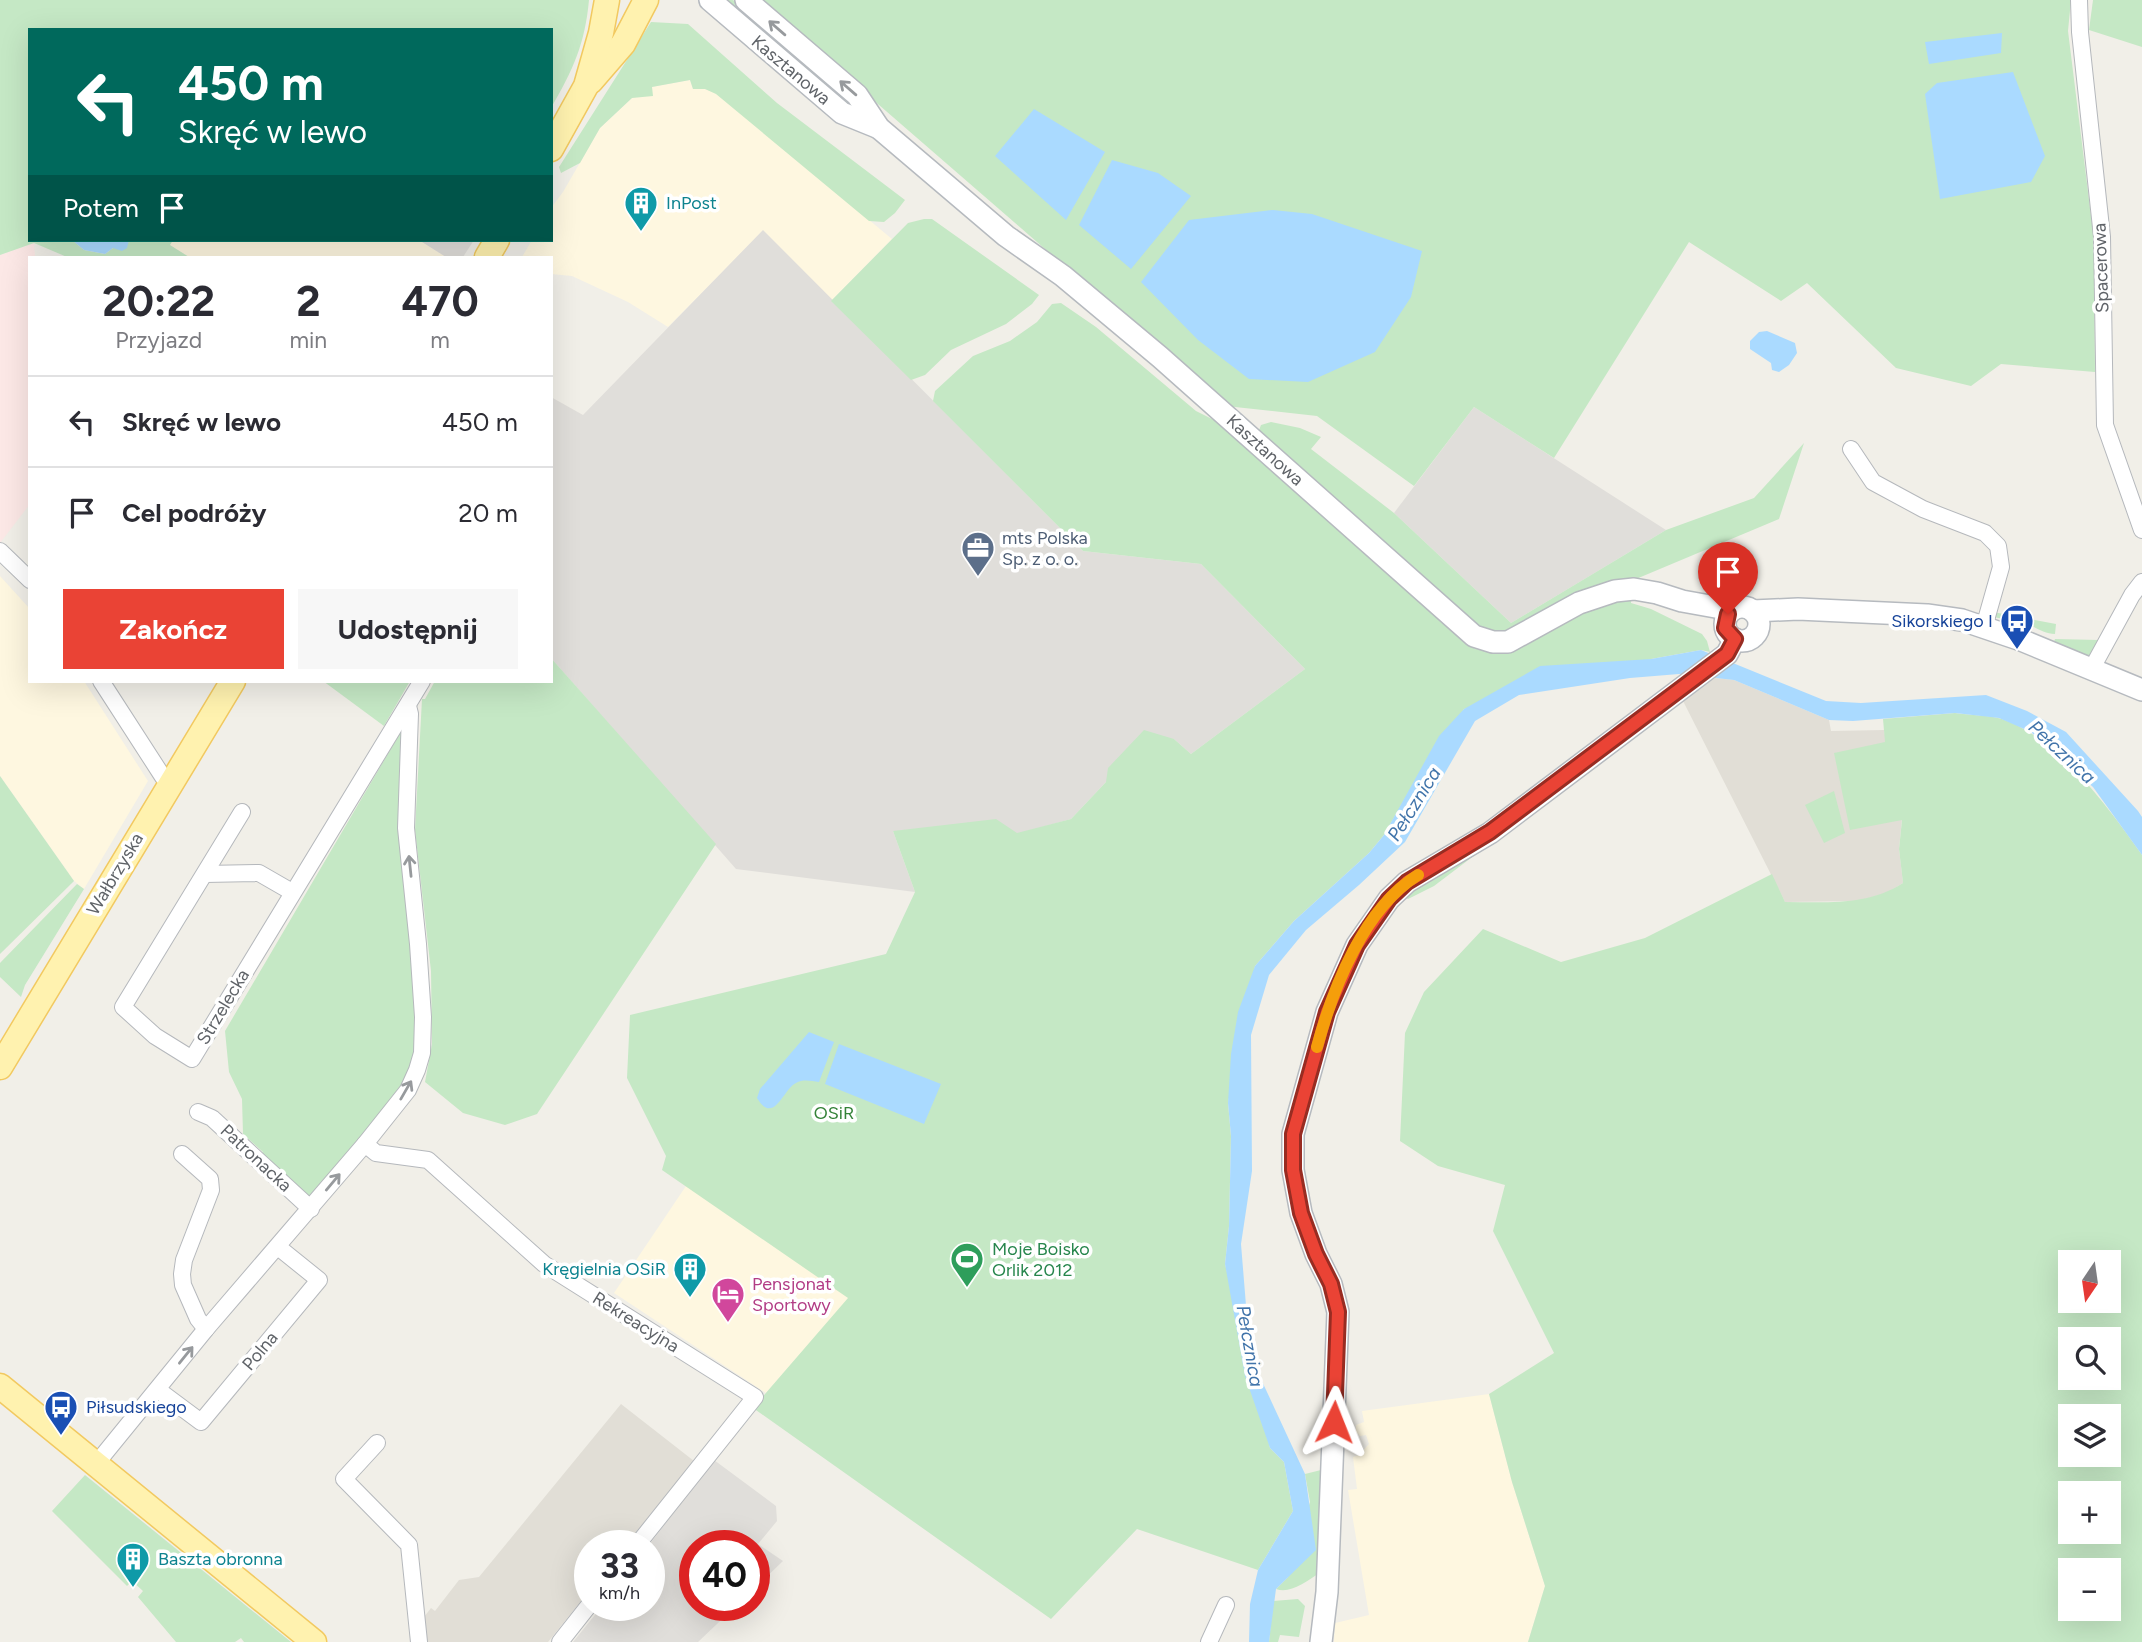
<!DOCTYPE html>
<html lang="pl">
<head>
<meta charset="utf-8">
<style>
	:root { --surface:#fff; --page:#f7f7f7; --text:#2b2b33; --muted:#7c7c81; --line:#e1e1e2; --accent:#ea4335 }
	body { margin:0; font-family:Figtree,sans-serif; background:var(--page); color:var(--text); height:100vh; display:flex; flex-direction:column; font-size:26px; white-space:nowrap }
	* { box-sizing:border-box; margin:0 }
	p { font-size:23px; color:var(--muted) }
	.icon { flex:none; width:38px; height:38px; fill:none; stroke:currentColor; stroke-width:2; stroke-linecap:round; stroke-linejoin:round }
	.map { position:relative; flex:1; overflow:hidden }
	.side { position:absolute; left:28px; top:256px; width:525px; height:427px; display:flex; flex-direction:column; background:var(--surface); border-radius:0px; box-shadow:0 7px 28px #0002 }
	.side>* { flex:none }
	.hud { position:absolute; left:28px; top:28px; width:525px; height:214px; border-radius:0px; box-shadow:0 7px 28px #0002; background:#00695c; color:#fff; overflow:hidden }
	.needle { width:46px; rotate:193deg }
	.buttons { position:absolute; left:2058px; top:1250px; display:grid; gap:14px }
	.buttons a { display:grid; place-items:center; width:63px; height:63px; border-radius:0px; background:var(--surface); box-shadow:0 7px 28px #0002; font-size:35px }
	.speed { position:absolute; left:574px; top:1530px; display:flex; gap:14px; font-size:35px; font-weight:700; text-align:center }
	.speed>* { display:grid; place-content:center; width:91px; height:91px; border-radius:50%; background:var(--surface); box-shadow:0 7px 28px #0002; line-height:1 }
	.speed small { font-size:18px; font-weight:400 }
	.speed .limit { border:10px solid #d22; background:#fff; color:#111 }
	.pin { position:absolute; display:grid; place-items:center; width:60px; height:60px; color:#fff; margin:-72px -30px; border-radius:50% 50% 50% 0; rotate:-45deg; box-shadow:0 0 7px #0007 }
	.pin .icon { rotate:45deg }
	.me { position:absolute; width:77px; margin:-38px; rotate:2deg; stroke-linejoin:round; filter:drop-shadow(0 0 5px #0008) }
	.turn { display:flex; align-items:center; gap:24px; height:147px; padding:0 35px; font-size:32px }
	.turn .icon { width:91px; height:91px; stroke-width:2.5 }
	.turn b { display:block; font-size:49px; line-height:60px }
	.then { display:flex; align-items:center; height:66px; padding:0 35px; background:#0003; gap:14px; font-size:26px }
	.eta { display:flex; justify-content:space-evenly; align-items:center; height:119px; text-align:center }
	.eta b { font-size:42px; font-weight:700; line-height:49px }
	.button { display:flex; gap:14px; margin-top:auto; padding:14px 35px }
	.button a { flex:1; height:80px; border-radius:0px; background:var(--accent); color:#fff; font-size:28px; font-weight:700; line-height:80px; text-align:center }
	.button a+a { background:var(--page); color:var(--text) }
	ul { padding:0; list-style:none }
	li { display:flex; align-items:center; gap:21px; height:91px; padding:0 35px; border-top:2px solid var(--line) }
	li div { flex:1 }
	li b { display:block; font-size:26px }
	li em { font-style:normal }
	.map>svg:first-child { display:block }
	.commercial { fill:#fef7e0 }
	.industrial { fill:#e0deda }
	.education { fill:#e1ded6 }
	.medical { fill:#fce8e6 }
	.green { fill:#c5e8c5; fill-rule:evenodd }
	.water { fill:#aadaff }
	.lines { fill:none; stroke-linecap:round; stroke-linejoin:round }
	.street-casing { stroke:#b5b8bc; stroke-width:18 }
	.secondary-casing { stroke:#b6babf; stroke-width:24 }
	.primary-casing { stroke:#f2c960; stroke-width:27 }
	.street { stroke:#fff; stroke-width:16 }
	.secondary { stroke:#fff; stroke-width:21 }
	.primary { stroke:#fff2af; stroke-width:24 }
	.oneway { stroke:#979a9d }
	.route-casing { stroke:#982c22; stroke-width:18 }
	.route { stroke:#ea4335; stroke-width:12 }
	.slow { stroke:#f59e0b; stroke-width:12 }
	.labels { text-anchor:middle; dominant-baseline:central; stroke-width:7; stroke-linejoin:round; paint-order:stroke }
	.street-label { font-size:18px; fill:#5f6368; stroke:#fff }
	.culture-label { font-size:18px; fill:#0d838f; stroke:#fff; text-anchor:start }
	.service-label { font-size:18px; fill:#4e5e75; stroke:#fff; text-anchor:start }
	.transit-label { font-size:18px; fill:#164399; stroke:#fff; text-anchor:end }
	.park-label { font-size:18px; fill:#348238; stroke:#fff }
	.leisure-label { font-size:18px; fill:#27864d; stroke:#fff; text-anchor:start }
	.hotel-label { font-size:18px; fill:#b23c85; stroke:#fff; text-anchor:start }
	.water-label { font-size:19px; font-style:italic; fill:#4174aa; stroke:#fff }
</style>
</head>
<body>
<div class="map">
<svg width="2142" height="1642" viewBox="0 0 2142 1642">
	<rect width="100%" height="100%" fill="#f1efe8"/>
	<g class="commercial">
		<polygon points="690,80 693,89 705,89 716,93 892,239 831,301 763,231 668,327 628,302 572,276 551,274 551,257 522,257 532,240 551,240 551,208 563,192 600,128 632,98 651,87"/>
		<polygon points="173,240 419,240 446,257 189,257 169,245"/>
		<polygon points="0,576 30,609 30,681 84,681 148,781 84,889 74,881 0,776"/>
		<polygon points="686,1186 849,1298 766,1393 614,1293"/>
		<polygon points="1489,1394 1512,1482 1545,1586 1528,1642 1334,1642 1335,1623 1369,1615 1348,1490 1357,1489 1353,1457 1359,1455 1369,1444 1366,1435 1360,1436 1356,1432 1356,1425 1364,1422 1362,1411"/>
	</g>
	<g class="industrial">
		<polygon points="763,230 1083,551 1201,564 1305,669 1191,754 1174,739 1106,782 1071,819 1017,834 893,831 915,892 736,869 551,658 551,397 583,415"/>
		<polygon points="419,240 474,240 463,257 446,257"/>
		<polygon points="1474,407 1666,530 1511,623 1394,513"/>
		<polygon points="714,1460 776,1506 777,1521 758,1544 783,1561 754,1589 754,1545 695,1545 695,1605 737,1605 698,1642 573,1642 603,1605 649,1605 649,1545"/>
	</g>
	<g class="education">
		<polygon points="1715,678 1734,680 1829,720 1831,731 1884,730 1902,819 1899,849 1903,883 1887,893 1858,901 1785,902 1683,701"/>
		<polygon points="621,1404 694,1461 626,1545 590,1545 590,1590 548,1642 412,1642 417,1626 431,1608 435,1611 459,1580 479,1577"/>
	</g>
	<polygon class="medical" points="34,243 35,257 30,257 30,504 0,543 0,255"/>
	<g class="green">
		<path d="M0,0H589C585,44 573,70 551,108V30H30V240H72L84,250L105,254L113,248L129,242V240H173L170,245L189,257H67L34,243L0,255Z"/>
		<polygon points="722,0 733,0 862,109 860,116"/>
		<polygon points="758,0 2071,0 2068,31 2094,240 2095,372 2001,364 1971,386 1896,368 1807,283 1781,301 1689,242 1554,458 1474,407 1414,486 1317,416 1226,406"/>
		<polygon points="2093,0 2142,0 2142,47 2089,30"/>
		<polygon points="651,22 688,24 777,103 905,200 895,213 884,222 869,221 716,94 705,89 693,89 690,80 652,87 653,96 632,98 600,128 580,163 561,173 559,167"/>
		<polygon points="924,219 932,219 1039,295 1032,304 1006,324 951,350 925,375 911,380 831,301 908,223"/>
		<polygon points="1061,303 1096,327 1196,411 1216,421 1248,443 1280,478 1284,475 1475,649 1505,652 1518,648 1599,603 1631,599 1631,603 1651,609 1702,634 1707,641 1710,652 1701,650 1651,659 1464,709 1416,779 1384,835 1369,853 1294,921 1255,966 1228,1103 1231,1136 1229,1226 1225,1264 1270,1448 1284,1462 1293,1511 1258,1570 1137,1529 1051,1619 753,1408 848,1298 662,1170 666,1156 627,1078 630,1015 886,954 915,892 893,831 996,819 1017,833 1071,819 1106,782 1108,768 1144,730 1174,739 1191,754 1305,669 1201,564 1083,551 933,401 935,391 973,356 1010,341 1037,322 1052,304"/>
		<polygon points="1271,422 1300,428 1321,437 1311,449 1394,513 1511,623 1666,530 1754,498 1804,443 1779,519 1636,579 1612,581 1586,591 1511,632 1496,633 1480,630 1258,433 1261,425"/>
		<path d="M1993,612L2056,624L2055,634C2041,634 2029,622 2015,619C2005,618 2003,620 1991,616Z"/>
		<polygon points="2055,639 2099,640 2091,657 2085,659 2053,644"/>
		<polygon points="551,658 716,844 537,1114 505,1125 463,1113 425,1082 432,1044 431,971 415,830 422,699 425,699 435,681 551,681"/>
		<polygon points="323,681 410,681 384,726"/>
		<path d="M1955,713C1969,715 1985,715 1998,718C2054,733 2110,809 2142,855V1642H1528L1545,1586L1512,1482L1489,1394L1554,1353L1493,1231L1505,1185L1438,1166L1400,1141L1405,1033L1424,992L1483,929L1561,962L1645,938L1772,874L1785,902C1826,902 1868,906 1903,883L1899,849L1902,820L1850,830L1834,753L1885,742L1883,719ZM2070,1262H2109V1300H2070ZM2070,1339H2109V1377H2070ZM2070,1416H2109V1454H2070ZM2070,1493H2109V1531H2070ZM2070,1570H2109V1608H2070Z"/>
		<polygon points="406,723 420,1035 405,1084 313,1197 307,1197 260,1156 263,1152 243,1134 242,1099 229,1072 225,1031"/>
		<polygon points="0,776 74,881 0,954"/>
		<polygon points="1834,791 1845,833 1824,843 1805,805"/>
		<polygon points="1488,845 1434,886 1408,899 1405,897 1413,889"/>
		<polygon points="77,884 84,889 25,985 21,997 0,977 0,963"/>
		<path d="M1321,1470L1318,1574C1306,1582 1290,1594 1276,1589L1288,1577L1310,1502L1305,1474Z"/>
		<polygon points="85,1475 291,1642 244,1642 241,1638 235,1642 176,1642 138,1597 143,1591 132,1581 127,1586 52,1511"/>
		<polygon points="1298,1599 1305,1606 1298,1642 1299,1637 1280,1635 1278,1642 1269,1642 1273,1601"/>
	</g>
	<g class="water">
		<polygon points="2002,33 2001,53 1929,64 1925,42"/>
		<polygon points="2013,72 2045,156 2031,182 1940,199 1925,94 1937,83"/>
		<polygon points="1034,109 1105,152 1066,220 995,156"/>
		<polygon points="1112,160 1158,173 1191,196 1131,269 1079,225"/>
		<polygon points="1273,210 1312,214 1422,251 1411,297 1375,352 1308,382 1249,379 1198,340 1141,282 1189,220"/>
		<polygon points="72,240 129,240 127,248 122,251 113,248 105,254 84,250"/>
		<polygon points="1767,331 1795,343 1797,353 1789,365 1779,372 1772,370 1771,363 1750,349 1750,341 1759,332"/>
		<polygon points="1701,650 1826,701 1861,703 1986,695 2027,711 2066,732 2138,811 2142,817 2142,855 2093,787 2031,732 1999,718 1955,713 1853,721 1829,720 1734,680 1679,674 1630,678 1519,695 1475,721 1405,842 1359,885 1306,930 1269,975 1251,1035 1252,1171 1241,1244 1248,1330 1260,1377 1305,1474 1316,1550 1276,1589 1269,1642 1249,1642 1250,1604 1258,1570 1293,1511 1284,1462 1270,1448 1245,1376 1225,1264 1229,1226 1231,1136 1228,1103 1231,1054 1238,1012 1255,966 1294,921 1369,853 1384,835 1439,736 1464,709 1540,666 1651,659"/>
		<path d="M809,1032L834,1042L819,1082C811,1081 803,1079 796,1083C783,1089 774,1126 757,1098L760,1089Z"/>
		<polygon points="839,1044 941,1084 924,1124 825,1084"/>
	</g>
	<g class="lines">
		<defs>
			<g id="street">
				<polyline points="2079,0 2080,32 2102,237 2105,425 2142,530"/>
				<polyline points="1851,449 1873,482 1923,509 1985,533 1998,546 2001,567 1984,627"/>
				<polyline points="0,551 30,580"/>
				<polyline points="2091,670 2132,595 2142,582"/>
				<polyline points="101,681 163,777 171,782"/>
				<polyline points="242,812 123,1007 155,1036 192,1059 422,681"/>
				<polyline points="205,874 259,873 292,892"/>
				<polyline points="198,1112 212,1118 311,1209"/>
				<polyline points="365,1144 376,1153 428,1160 544,1264 755,1397 637,1545"/>
				<polyline points="182,1154 210,1179 211,1190 184,1260 182,1274 183,1285 198,1319 206,1329"/>
				<polyline points="158,1390 201,1422 319,1280 278,1247"/>
				<polyline points="377,1443 344,1479 409,1545 419,1642"/>
				<polyline points="96,1464 206,1329 365,1144 408,1090 417,1070 422,1053 423,1017 418,944 406,828 410,714 408,706"/>
				<polyline points="560,1642 590,1604"/>
				<polyline points="1209,1642 1226,1605"/>
			</g>
			<g id="secondary">
				<polyline points="710,0 842,113 879,128"/>
				<polyline points="746,0 857,95 879,128 1006,236 1063,276 1160,357 1474,636 1493,642 1508,642 1579,603 1615,591 1634,589 1657,593 1682,601 1732,610"/>
				<circle cx="1742" cy="624" r="17"/>
				<polyline points="1753,611 1798,609 1927,615 1962,620 2021,640 2142,690"/>
				<polyline points="1321,1642 1327,1592 1338,1312 1331,1284 1316,1254 1301,1213 1293,1170 1293,1134 1327,1012 1357,945 1389,899 1407,882 1490,833 1727,654 1735,639"/>
			</g>
			<g id="primary">
				<polyline points="591,81 623,44 646,0"/>
				<polyline points="551,149 586,86 601,33 607,0"/>
				<polyline points="487,257 497,240"/>
				<polyline points="0,1067 233,681"/>
				<polyline points="0,1386 314,1642"/>
			</g>
		</defs>
		<use href="#street" class="street-casing"/>
		<use href="#secondary" class="secondary-casing"/>
		<use href="#primary" class="primary-casing"/>
		<use href="#street" class="street"/>
		<use href="#secondary" class="secondary"/>
		<use href="#primary" class="primary"/>
	</g>
	<defs><path id="oneway-shaft" d="M-6 0H5M1.5-3L5.5 0L1.5 3" fill="none" stroke-width="1.6" stroke-linecap="round" stroke-linejoin="round" transform="scale(1.75)"/></defs>
	<g class="oneway">
		<use href="#oneway-shaft" transform="translate(777 28) rotate(-139)"/>
		<use href="#oneway-shaft" transform="translate(848 88) rotate(-139)"/>
		<use href="#oneway-shaft" transform="translate(410 866) rotate(-96)"/>
		<use href="#oneway-shaft" transform="translate(406 1090) rotate(-60)"/>
		<use href="#oneway-shaft" transform="translate(333 1182) rotate(-50)"/>
		<use href="#oneway-shaft" transform="translate(186 1355) rotate(-51)"/>
	</g>
	<g class="lines">
		<defs>
			<polyline id="route" points="1334,1422 1338,1312 1331,1284 1316,1254 1301,1213 1293,1170 1293,1134 1327,1012 1357,945 1389,899 1407,882 1490,832 1727,654 1735,639 1725,628 1728,614"/>
		</defs>
		<use href="#route" class="route-casing"/>
		<use href="#route" class="route"/>
		<path class="slow" d="M1317,1047C1333,988 1364,908 1418,875"/>
	</g>
	<defs>
		<symbol id="building-pin" viewBox="-11 -11 22 30"><path d="M0 17L-7.5 6A9.5 9.5 0 1 1 7.5 6Z" fill="#0f9aa8" stroke="#fff"/><path d="M-4-6H4V6H1V3H-1V6H-4ZM-2.5-4.3h1.7v1.8h-1.7ZM.8-4.3h1.7v1.8H.8ZM-2.5-1h1.7V.8h-1.7ZM.8-1h1.7V.8H.8Z" fill="#fff"/></symbol>
		<symbol id="office-pin" viewBox="-11 -11 22 30"><path d="M0 17L-7.5 6A9.5 9.5 0 1 1 7.5 6Z" fill="#5c6f8a" stroke="#fff"/><path d="M-6-3h4V-5.5h4V-3h4V5H-6ZM-1-4.5V-3h2v-1.5ZM-6 0V1H6V0Z" fill="#fff"/></symbol>
		<symbol id="bus-pin" viewBox="-11 -11 22 30"><path d="M0 17L-7.5 6A9.5 9.5 0 1 1 7.5 6Z" fill="#1a4fb4" stroke="#fff"/><path d="M-5-6H5V4H4V6H2V4H-2V6H-4V4H-5ZM-3.5-4V0h7V-4ZM-3.5 1.2v1.5H-2V1.2ZM2 1.2v1.5H3.5V1.2Z" fill="#fff"/></symbol>
		<symbol id="stadium-pin" viewBox="-11 -11 22 30"><path d="M0 17L-7.5 6A9.5 9.5 0 1 1 7.5 6Z" fill="#2e9e5b" stroke="#fff"/><path d="M0-5a6.5 5 0 1 0 0 10a6.5 5 0 1 0 0-10ZM-3.5-1.8h7v3.6h-7Z" fill="#fff"/></symbol>
		<symbol id="hotel-pin" viewBox="-11 -11 22 30"><path d="M0 17L-7.5 6A9.5 9.5 0 1 1 7.5 6Z" fill="#d1479c" stroke="#fff"/><path d="M-6-4.5h1.5V1H6V5H4.5V3h-9V5H-6ZM-4 0a1.8 1.8 0 1 1 3.6 0ZM.5 0V-2.5h3Q6-2.5 6 0Z" fill="#fff"/></symbol>
	</defs>
	<g fill-rule="evenodd">
		<use href="#building-pin" x="622" y="184" width="38" height="52"/>
		<use href="#office-pin" x="959" y="529" width="38" height="52"/>
		<use href="#bus-pin" x="1998" y="602" width="38" height="52"/>
		<use href="#stadium-pin" x="948" y="1240" width="38" height="52"/>
		<use href="#building-pin" x="671" y="1250" width="38" height="52"/>
		<use href="#hotel-pin" x="709" y="1275" width="38" height="52"/>
		<use href="#bus-pin" x="42" y="1388" width="38" height="52"/>
		<use href="#building-pin" x="114" y="1540" width="38" height="52"/>
	</g>
	<g class="labels">
		<g class="street-label">
			<text transform="translate(791 70) rotate(40)">Kasztanowa</text>
			<text transform="translate(2101 268) rotate(-92)">Spacerowa</text>
			<text transform="translate(1265 450) rotate(42)">Kasztanowa</text>
			<text transform="translate(115 874) rotate(-59)">Wałbrzyska</text>
			<text transform="translate(223 1007) rotate(-59)">Strzelecka</text>
			<text transform="translate(256 1158) rotate(43)">Patronacka</text>
			<text transform="translate(636 1322) rotate(32)">Rekreacyjna</text>
			<text transform="translate(260 1351) rotate(-50)">Polna</text>
		</g>
		<g class="culture-label">
			<text x="666" y="203">InPost</text>
			<text x="666" y="1269" text-anchor="end">Kręgielnia OSiR</text>
			<text x="158" y="1559">Baszta obronna</text>
		</g>
		<g class="service-label">
			<text x="1002" y="538">mts Polska<tspan x="1002" dy="21">Sp. z o. o.</tspan></text>
		</g>
		<g class="transit-label">
			<text x="1993" y="621">Sikorskiego I</text>
			<text x="86" y="1407" text-anchor="start">Piłsudskiego</text>
		</g>
		<g class="park-label">
			<text x="834" y="1113">OSiR</text>
		</g>
		<g class="leisure-label">
			<text x="992" y="1249">Moje Boisko<tspan x="992" dy="21">Orlik 2012</tspan></text>
		</g>
		<g class="hotel-label">
			<text x="752" y="1284">Pensjonat<tspan x="752" dy="21">Sportowy</tspan></text>
		</g>
		<g class="water-label">
			<text transform="translate(2062 752) rotate(43)">Pełcznica</text>
			<text transform="translate(1414 804) rotate(-58)">Pełcznica</text>
			<text transform="translate(1250 1346) rotate(80)">Pełcznica</text>
		</g>
	</g>
</svg>
<div class="buttons">
<a><svg class="needle" viewBox="-14 -14 28 28"><path d="M0-13l5 13h-10z" fill="#e53935"/><path d="M0 13l5-13h-10z" fill="#7c7c81"/></svg></a>
<a><svg class="icon" aria-label="search" viewBox="0 0 24 24"><circle cx="10" cy="10" r="6"/><path d="M15 15l6 6"/></svg></a>
<a><svg class="icon" aria-label="layers" viewBox="0 0 24 24"><path d="M12 4l9 5-9 5-9-5zM3 14l9 5 9-5"/></svg></a>
<a>+</a>
<a>−</a>
</div>
<div class="speed"><div>33<small>km/h</small></div><div class="limit">40</div></div>
<div class="pin" style="left:1728px;top:614px;background:#d93025"><svg class="icon" aria-label="arrive" viewBox="0 0 24 24"><path d="M6 21V4h12l-3 4 3 4H6"/></svg></div>
<svg class="me" style="left:1334px;top:1422px" viewBox="-20 -20 40 40"><path d="M0-17L14 15 0 8-14 15z" fill="#ea4335" stroke="#fff" stroke-width="4"/></svg>
<div class="hud">
<div class="turn"><svg class="icon" aria-label="left" viewBox="0 0 24 24"><path d="M17 20v-9H6M10 6l-5 5 5 5"/></svg><div><b>450 m</b>Skręć w lewo</div></div>
<div class="then">Potem<svg class="icon" aria-label="arrive" viewBox="0 0 24 24"><path d="M6 21V4h12l-3 4 3 4H6"/></svg></div>
</div>
<section class="side">
<div class="eta">
<div><b>20:22</b><p>Przyjazd</p></div>
<div><b>2</b><p>min</p></div>
<div><b>470</b><p>m</p></div>
</div>
<ul>
<li><svg class="icon" aria-label="left" viewBox="0 0 24 24"><path d="M17 20v-9H6M10 6l-5 5 5 5"/></svg><div><b>Skręć w lewo</b></div><em>450 m</em></li>
<li><svg class="icon" aria-label="arrive" viewBox="0 0 24 24"><path d="M6 21V4h12l-3 4 3 4H6"/></svg><div><b>Cel podróży</b></div><em>20 m</em></li>
</ul>
<div class="button"><a>Zakończ</a><a>Udostępnij</a></div>
</section>
</div>
</body>
</html>
